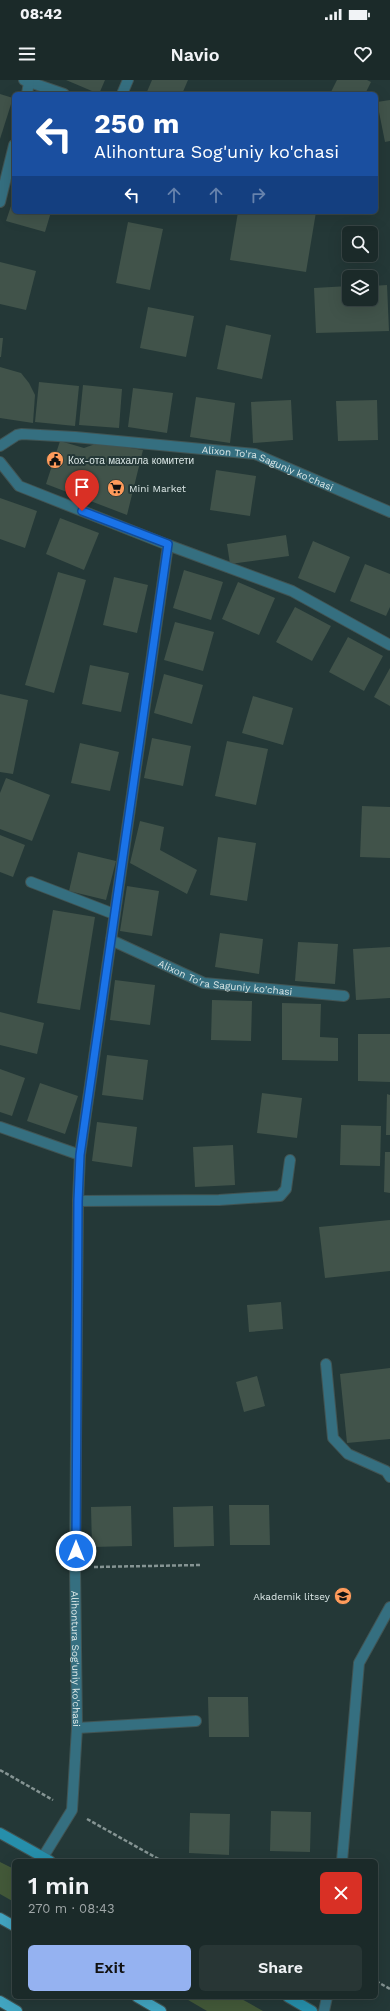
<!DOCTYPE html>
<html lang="en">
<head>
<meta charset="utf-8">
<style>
	:root { --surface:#1b2a29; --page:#283635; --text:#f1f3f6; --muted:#a0a7a8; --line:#394646; --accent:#95b2f1 }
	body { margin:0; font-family:"Work Sans",sans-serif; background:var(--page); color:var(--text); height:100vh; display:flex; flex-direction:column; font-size:15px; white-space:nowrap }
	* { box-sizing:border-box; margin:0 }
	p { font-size:13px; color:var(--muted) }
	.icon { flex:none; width:22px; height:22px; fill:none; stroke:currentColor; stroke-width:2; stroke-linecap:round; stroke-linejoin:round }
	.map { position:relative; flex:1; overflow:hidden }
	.panel { position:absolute; left:12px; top:1779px; width:366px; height:140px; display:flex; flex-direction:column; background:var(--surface); border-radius:6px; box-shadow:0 4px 16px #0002,0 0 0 1px var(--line) }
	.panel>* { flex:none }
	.hud { position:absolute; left:12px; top:12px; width:366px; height:122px; border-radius:6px; box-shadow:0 4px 16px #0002,0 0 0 1px var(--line); background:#1a4fa0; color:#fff; overflow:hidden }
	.controls { position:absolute; left:342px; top:146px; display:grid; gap:8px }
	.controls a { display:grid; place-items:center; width:36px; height:36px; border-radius:6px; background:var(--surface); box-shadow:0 4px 16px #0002,0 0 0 1px var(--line); font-size:20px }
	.pin { position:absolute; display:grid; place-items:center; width:34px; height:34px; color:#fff; margin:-41px -17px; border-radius:50% 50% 50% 0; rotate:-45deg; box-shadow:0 0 4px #0007 }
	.pin .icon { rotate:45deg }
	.me { position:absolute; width:44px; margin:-22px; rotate:0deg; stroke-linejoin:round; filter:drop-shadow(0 0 3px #0008) }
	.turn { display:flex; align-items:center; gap:14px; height:84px; padding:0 16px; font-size:18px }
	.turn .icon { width:52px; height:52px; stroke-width:2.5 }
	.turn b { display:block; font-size:28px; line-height:34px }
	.lanes { display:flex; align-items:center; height:38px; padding:0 16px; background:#0003; justify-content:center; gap:20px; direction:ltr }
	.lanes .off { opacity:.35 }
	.round { display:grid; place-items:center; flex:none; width:42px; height:42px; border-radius:6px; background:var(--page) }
	.overview { display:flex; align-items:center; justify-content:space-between; height:68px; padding:0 16px }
	h1 { font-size:24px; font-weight:600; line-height:30px }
	.button { display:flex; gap:8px; margin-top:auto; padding:8px 16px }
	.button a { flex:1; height:46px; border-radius:6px; background:var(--accent); color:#111; font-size:16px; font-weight:600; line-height:46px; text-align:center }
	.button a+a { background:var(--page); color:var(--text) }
	.status { display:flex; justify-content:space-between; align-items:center; height:28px; padding:0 20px; background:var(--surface); direction:ltr }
	.status svg { height:11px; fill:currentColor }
	header { display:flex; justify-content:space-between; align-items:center; height:52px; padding:0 16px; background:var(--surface); font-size:18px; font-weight:600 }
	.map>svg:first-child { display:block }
	.green { fill:#435939 }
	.building { fill:#41534a }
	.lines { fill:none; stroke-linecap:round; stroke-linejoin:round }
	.lane-casing { stroke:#415453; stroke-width:12 }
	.street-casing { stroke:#415453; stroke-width:12 }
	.secondary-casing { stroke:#415453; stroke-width:12 }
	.primary-casing { stroke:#415453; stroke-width:12 }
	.path { stroke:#859493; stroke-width:2.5; stroke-dasharray:4 2; stroke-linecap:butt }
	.lane { stroke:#356f80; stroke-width:10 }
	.street { stroke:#356f80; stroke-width:10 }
	.secondary { stroke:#268fab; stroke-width:10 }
	.primary { stroke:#42a5c1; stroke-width:10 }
	.route-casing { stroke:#114b97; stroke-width:10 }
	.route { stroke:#1a73e8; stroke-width:7 }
	.labels { text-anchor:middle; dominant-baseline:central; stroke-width:4; stroke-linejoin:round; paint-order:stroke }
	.poi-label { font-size:10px; fill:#dbe7e6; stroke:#243837; text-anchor:start }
	.street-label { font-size:10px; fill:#dbe7e6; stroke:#243837 }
</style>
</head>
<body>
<div class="status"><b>08:42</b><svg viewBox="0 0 49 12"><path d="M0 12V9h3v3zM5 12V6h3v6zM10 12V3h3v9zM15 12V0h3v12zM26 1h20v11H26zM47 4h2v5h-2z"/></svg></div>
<header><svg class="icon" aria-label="menu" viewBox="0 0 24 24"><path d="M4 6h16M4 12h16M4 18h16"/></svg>Navio<svg class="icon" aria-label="heart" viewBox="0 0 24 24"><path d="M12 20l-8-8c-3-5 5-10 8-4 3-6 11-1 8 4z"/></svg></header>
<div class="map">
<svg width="390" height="1931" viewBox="0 0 390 1931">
	<rect width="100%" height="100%" fill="#243837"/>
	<g class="green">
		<polygon points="0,1782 14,1789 14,1822 0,1814"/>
		<polygon points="183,1917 238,1917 263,1931 207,1931"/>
	</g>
	<g class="building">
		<polygon points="66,0 105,0 99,14"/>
		<polygon points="152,0 188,0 182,14 146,14"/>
		<polygon points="337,0 367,0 371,2 365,14 330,14"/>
		<polygon points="0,14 13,18 0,59"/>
		<polygon points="390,20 390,61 385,62 377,22"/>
		<polygon points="14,117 14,132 51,132 45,152 6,141"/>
		<polygon points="238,132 316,132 306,192 230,180"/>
		<polygon points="128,142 163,149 150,210 116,203"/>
		<polygon points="0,182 36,191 26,230 0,224"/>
		<polygon points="387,205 389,251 316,253 314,208 349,206 349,219 371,219 371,206"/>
		<polygon points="148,227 194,236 186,277 140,268"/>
		<polygon points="226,245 271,255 262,299 217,289"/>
		<polygon points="0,258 3,258 1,277 0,277"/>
		<polygon points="0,287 21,293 29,303 35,315 33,343 0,338"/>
		<polygon points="39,302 79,306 75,346 35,342"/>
		<polygon points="83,305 122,309 119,348 79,345"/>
		<polygon points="133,308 173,313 167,353 128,347"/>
		<polygon points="196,317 235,323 230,363 190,357"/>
		<polygon points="291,320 293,360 253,363 251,322"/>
		<polygon points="377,320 378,360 338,361 336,321"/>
		<polygon points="60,361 84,368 98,363 143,370 127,435 46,404"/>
		<polygon points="216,390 256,396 250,436 210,430"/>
		<polygon points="0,418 37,431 25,468 0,459"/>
		<polygon points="60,438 99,453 84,490 46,474"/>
		<polygon points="286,455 289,476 230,484 227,464"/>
		<polygon points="313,461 350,477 335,513 298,498"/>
		<polygon points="365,484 390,494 390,527 386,536 350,521"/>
		<polygon points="184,490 223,502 211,540 173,528"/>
		<polygon points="58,492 86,500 54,613 25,605"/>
		<polygon points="114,497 148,505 137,553 103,545"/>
		<polygon points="238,502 275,518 259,555 222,539"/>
		<polygon points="295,527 331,546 312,581 276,562"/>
		<polygon points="175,542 214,552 203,591 164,580"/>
		<polygon points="348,557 383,576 364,611 329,592"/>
		<polygon points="90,585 129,593 121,632 82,624"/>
		<polygon points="390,588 390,626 374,617"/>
		<polygon points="164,594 203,605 192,644 154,633"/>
		<polygon points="0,614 28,620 13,694 0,692"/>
		<polygon points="253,616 293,628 283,665 242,653"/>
		<polygon points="152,658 191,666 183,706 144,698"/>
		<polygon points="227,661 268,669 256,725 215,716"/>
		<polygon points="80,663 119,672 110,711 71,703"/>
		<polygon points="6,698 50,715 32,761 0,749 0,713"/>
		<polygon points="362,726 390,727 390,778 360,777"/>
		<polygon points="140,741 164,747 160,770 197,790 187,814 130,783"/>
		<polygon points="0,755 25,765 13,797 0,792"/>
		<polygon points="218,757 256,763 247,821 210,815"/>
		<polygon points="78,772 116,781 106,820 69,811"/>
		<polygon points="127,806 159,811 152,856 120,851"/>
		<polygon points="53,830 95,837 80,930 37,923"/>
		<polygon points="220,853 263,859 259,894 215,887"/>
		<polygon points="298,862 338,864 335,904 295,901"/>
		<polygon points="390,867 390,918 356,920 353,869"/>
		<polygon points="115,900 155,905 150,945 110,940"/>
		<polygon points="212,920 252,921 251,961 211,960"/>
		<polygon points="282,923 321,924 320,957 338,958 338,981 282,980"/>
		<polygon points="0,932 44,943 37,974 0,965"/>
		<polygon points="358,954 390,954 390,1002 358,1001"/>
		<polygon points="107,975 148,980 143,1020 102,1015"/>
		<polygon points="0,989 25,998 12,1036 0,1032"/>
		<polygon points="40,1003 78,1016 65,1054 27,1041"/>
		<polygon points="262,1013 302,1018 297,1058 257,1053"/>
		<polygon points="387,1014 390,1015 390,1055 386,1055"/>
		<polygon points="97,1042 137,1047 132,1087 92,1081"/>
		<polygon points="341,1045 381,1046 380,1086 340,1085"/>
		<polygon points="233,1065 235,1105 195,1107 193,1067"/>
		<polygon points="385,1072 390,1072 390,1113 384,1112"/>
		<polygon points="390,1140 390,1191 325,1198 319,1147"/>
		<polygon points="281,1222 283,1249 249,1252 247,1225"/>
		<polygon points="390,1288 390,1359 347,1363 340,1294"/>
		<polygon points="257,1296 265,1326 244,1332 236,1302"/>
		<polygon points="229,1425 269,1425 270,1465 230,1465"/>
		<polygon points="131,1426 132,1466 92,1467 91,1427"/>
		<polygon points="213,1426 214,1466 174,1467 173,1427"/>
		<polygon points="208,1617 248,1617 249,1657 209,1657"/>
		<polygon points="271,1731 311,1732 310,1772 270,1771"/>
		<polygon points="190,1733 230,1734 229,1775 189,1773"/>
	</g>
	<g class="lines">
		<defs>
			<g id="lane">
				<polyline points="168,465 292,511 390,565"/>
				<polyline points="31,802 114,834"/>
				<path id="s1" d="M111,860L204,903L344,916"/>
				<polyline points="0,1047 80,1075"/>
				<polyline points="78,1121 219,1120 280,1116 286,1109 290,1080"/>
				<polyline points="326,1284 333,1358 348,1374 386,1391 390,1397"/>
				<polyline points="77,1648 196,1641"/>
				<polyline points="342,1781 359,1583 390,1527"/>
				<polyline points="324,1931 327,1917"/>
			</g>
			<g id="street">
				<polyline points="24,0 64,14"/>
				<polyline points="27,14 29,2"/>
				<polyline points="122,14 128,0"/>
				<polyline points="0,122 14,65"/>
				<path id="s2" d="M0,366L17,355L22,354L75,357L255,374L390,432"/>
				<path id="s3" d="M0,382L19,406L168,465L80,1075L78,1121L75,1487L77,1648L72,1730L43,1777"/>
			</g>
			<g id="secondary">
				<polyline points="0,1753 50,1781"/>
				<polyline points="288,1917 312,1931"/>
			</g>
			<g id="primary">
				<polyline points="0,1838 14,1846"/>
				<polyline points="137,1917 161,1931"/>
				<polyline points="0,1921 17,1931"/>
			</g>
		</defs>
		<use href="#lane" class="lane-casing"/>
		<use href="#street" class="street-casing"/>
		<use href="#secondary" class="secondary-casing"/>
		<use href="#primary" class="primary-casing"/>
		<g class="path">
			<polyline points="94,1487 201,1485"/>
			<polyline points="0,1690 53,1720"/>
			<polyline points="87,1739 162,1781"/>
			<polyline points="376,1901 390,1909"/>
		</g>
		<use href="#lane" class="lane"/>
		<use href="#street" class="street"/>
		<use href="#secondary" class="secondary"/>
		<use href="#primary" class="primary"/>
	</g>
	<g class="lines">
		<defs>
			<polyline id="route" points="76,1471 78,1121 80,1075 168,464 82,431"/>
		</defs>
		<use href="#route" class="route-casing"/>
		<use href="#route" class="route"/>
	</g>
	<defs>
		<symbol id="civic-disc" viewBox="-11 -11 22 22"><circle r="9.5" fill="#ff9b5b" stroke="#243837"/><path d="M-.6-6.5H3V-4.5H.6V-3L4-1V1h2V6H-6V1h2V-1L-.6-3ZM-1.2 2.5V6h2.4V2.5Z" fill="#111"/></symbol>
		<symbol id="supermarket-disc" viewBox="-11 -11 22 22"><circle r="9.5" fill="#ff9b5b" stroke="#243837"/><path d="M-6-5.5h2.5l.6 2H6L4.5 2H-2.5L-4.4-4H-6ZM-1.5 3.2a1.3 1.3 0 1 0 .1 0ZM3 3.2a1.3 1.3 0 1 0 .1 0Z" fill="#111"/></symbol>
		<symbol id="university-disc" viewBox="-11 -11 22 22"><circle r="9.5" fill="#ff9b5b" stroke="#243837"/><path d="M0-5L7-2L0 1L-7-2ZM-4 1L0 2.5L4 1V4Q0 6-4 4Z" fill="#111"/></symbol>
	</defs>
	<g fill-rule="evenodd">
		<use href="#civic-disc" x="45" y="370" width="20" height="20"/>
		<use href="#supermarket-disc" x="106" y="398" width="20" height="20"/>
		<use href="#university-disc" x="333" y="1506" width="20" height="20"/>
	</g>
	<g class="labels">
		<g class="poi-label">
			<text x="68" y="380">Кох-ота махалла комитети</text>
			<text x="129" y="408">Mini Market</text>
			<text x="330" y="1516" text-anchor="end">Akademik litsey</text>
		</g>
		<g class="street-label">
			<text stroke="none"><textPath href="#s2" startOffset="275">Alixon To'ra Saguniy ko'chasi</textPath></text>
			<text stroke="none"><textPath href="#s1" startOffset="122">Alixon To'ra Saguniy ko'chasi</textPath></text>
			<text stroke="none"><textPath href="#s3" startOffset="1311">Alihontura Sog'uniy ko'chasi</textPath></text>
		</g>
	</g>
</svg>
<div class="controls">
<a><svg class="icon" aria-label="search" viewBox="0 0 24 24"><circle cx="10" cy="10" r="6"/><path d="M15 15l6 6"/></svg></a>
<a><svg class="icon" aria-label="layers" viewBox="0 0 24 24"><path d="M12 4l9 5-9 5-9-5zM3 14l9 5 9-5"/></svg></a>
</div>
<div class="pin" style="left:82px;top:431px;background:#d93025"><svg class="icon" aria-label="arrive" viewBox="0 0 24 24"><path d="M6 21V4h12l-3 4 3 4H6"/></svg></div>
<svg class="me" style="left:76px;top:1471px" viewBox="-20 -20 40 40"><circle r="17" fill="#1a73e8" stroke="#fff" stroke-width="3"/><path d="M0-11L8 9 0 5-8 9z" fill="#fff"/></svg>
<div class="hud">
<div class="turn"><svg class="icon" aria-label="left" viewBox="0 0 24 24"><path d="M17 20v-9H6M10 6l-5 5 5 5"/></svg><div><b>250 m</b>Alihontura Sog'uniy ko'chasi</div></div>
<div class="lanes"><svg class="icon" aria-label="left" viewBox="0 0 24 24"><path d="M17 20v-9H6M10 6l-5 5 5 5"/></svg><svg class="icon off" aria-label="ahead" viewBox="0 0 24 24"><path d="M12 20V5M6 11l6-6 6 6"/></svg><svg class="icon off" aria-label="ahead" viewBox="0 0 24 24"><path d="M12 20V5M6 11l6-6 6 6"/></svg><svg class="icon off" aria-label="right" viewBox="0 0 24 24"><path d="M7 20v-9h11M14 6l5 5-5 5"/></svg></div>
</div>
<section class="panel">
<div class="overview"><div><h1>1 min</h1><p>270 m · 08:43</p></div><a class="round" style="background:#d93025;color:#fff"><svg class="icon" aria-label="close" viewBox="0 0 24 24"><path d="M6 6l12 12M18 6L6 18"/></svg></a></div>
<div class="button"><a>Exit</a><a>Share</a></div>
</section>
</div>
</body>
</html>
